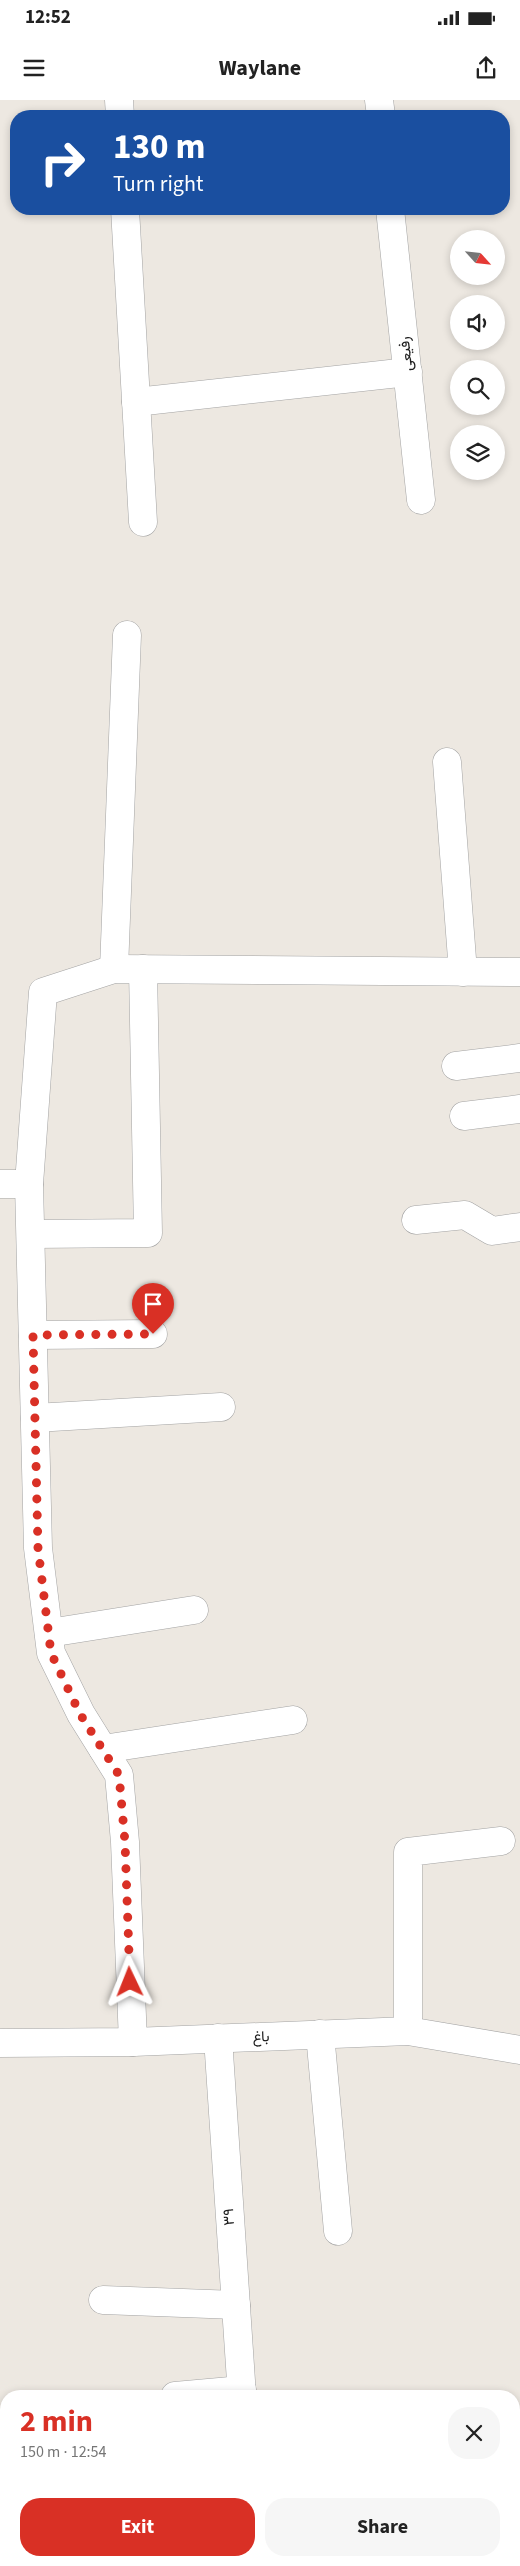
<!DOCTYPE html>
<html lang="en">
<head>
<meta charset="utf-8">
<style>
	:root { --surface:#fff; --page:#f6f6f6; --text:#222; --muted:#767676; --accent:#d93025 }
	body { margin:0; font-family:"Source Sans 3",Vazirmatn,sans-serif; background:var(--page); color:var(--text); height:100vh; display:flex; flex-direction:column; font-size:19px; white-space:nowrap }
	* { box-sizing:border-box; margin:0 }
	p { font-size:16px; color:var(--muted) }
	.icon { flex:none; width:28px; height:28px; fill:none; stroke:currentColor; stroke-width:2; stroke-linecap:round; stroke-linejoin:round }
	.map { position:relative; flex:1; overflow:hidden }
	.drawer { position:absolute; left:0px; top:2290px; width:520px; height:176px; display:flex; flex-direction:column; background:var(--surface); border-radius:20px 20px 0 0; box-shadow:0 2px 8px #0003 }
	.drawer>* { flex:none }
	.guide { position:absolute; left:10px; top:10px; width:500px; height:105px; border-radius:20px; box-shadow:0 2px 8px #0003; background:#1a4fa0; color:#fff; overflow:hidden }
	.needle { width:32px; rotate:117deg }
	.fabs { position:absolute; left:450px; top:130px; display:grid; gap:10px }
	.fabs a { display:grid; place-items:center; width:55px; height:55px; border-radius:50%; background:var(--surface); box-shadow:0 2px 8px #0003; font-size:25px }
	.pin { position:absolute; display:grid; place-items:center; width:42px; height:42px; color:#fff; margin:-51px -21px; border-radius:50% 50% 50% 0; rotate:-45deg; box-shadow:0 0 5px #0007 }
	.pin .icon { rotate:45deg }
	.me { position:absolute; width:55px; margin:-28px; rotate:358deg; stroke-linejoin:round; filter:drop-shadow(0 0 4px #0008) }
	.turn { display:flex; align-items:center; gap:18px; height:105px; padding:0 20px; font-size:22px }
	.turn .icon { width:65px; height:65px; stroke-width:2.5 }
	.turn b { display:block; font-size:35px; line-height:42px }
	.round { display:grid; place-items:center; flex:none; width:52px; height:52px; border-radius:20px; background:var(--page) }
	.head { display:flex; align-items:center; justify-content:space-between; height:85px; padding:0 20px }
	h1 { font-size:30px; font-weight:700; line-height:38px; color:var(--accent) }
	.action { display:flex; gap:10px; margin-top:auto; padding:10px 20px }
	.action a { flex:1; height:58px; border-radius:20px; background:var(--accent); color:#fff; font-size:20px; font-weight:700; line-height:58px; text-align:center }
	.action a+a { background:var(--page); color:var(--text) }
	.status { display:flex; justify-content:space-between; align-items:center; height:35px; padding:0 25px; background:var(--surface); direction:ltr }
	.status svg { height:14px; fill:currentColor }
	header { display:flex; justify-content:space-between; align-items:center; height:65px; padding:0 20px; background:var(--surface); font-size:22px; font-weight:700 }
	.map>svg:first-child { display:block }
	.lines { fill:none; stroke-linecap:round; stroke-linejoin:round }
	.minor-casing { stroke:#a3a3a3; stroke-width:29 }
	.minor { stroke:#fff; stroke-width:28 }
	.route { stroke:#d93025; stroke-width:9; stroke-dasharray:0 16.2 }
	.labels { text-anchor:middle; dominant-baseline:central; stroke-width:4; stroke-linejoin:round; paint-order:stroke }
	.street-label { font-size:15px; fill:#1c1c1c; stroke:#fff }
</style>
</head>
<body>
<div class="status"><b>12:52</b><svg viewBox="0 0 49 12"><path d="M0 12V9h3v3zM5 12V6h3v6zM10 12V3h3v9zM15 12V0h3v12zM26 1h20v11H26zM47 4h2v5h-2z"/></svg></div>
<header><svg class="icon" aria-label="menu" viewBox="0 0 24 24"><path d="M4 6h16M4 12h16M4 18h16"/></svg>Waylane<svg class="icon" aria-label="share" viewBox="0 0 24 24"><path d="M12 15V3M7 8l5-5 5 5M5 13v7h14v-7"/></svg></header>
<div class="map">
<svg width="520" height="2466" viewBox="0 0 520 2466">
	<rect width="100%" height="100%" fill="#ede8e1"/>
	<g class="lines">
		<defs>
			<g id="minor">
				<polyline points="119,0 120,16"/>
				<polyline points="379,0 381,16"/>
				<polyline points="125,109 143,422"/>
				<polyline points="390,109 421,400"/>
				<polyline points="136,302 408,272"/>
				<polyline points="447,662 463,872"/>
				<polyline points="114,869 127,535"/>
				<polyline points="456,966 520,958"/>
				<polyline points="464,1016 520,1009"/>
				<polyline points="0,1084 29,1084 43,892 114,869 520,872"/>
				<polyline points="29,1084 38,1448 51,1553 81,1614 119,1675 125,1742 133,1942"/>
				<polyline points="416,1120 465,1115 492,1131 520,1127"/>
				<polyline points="31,1134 148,1133 143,869"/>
				<polyline points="33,1235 153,1234"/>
				<polyline points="35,1318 221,1307"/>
				<polyline points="49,1533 194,1510"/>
				<polyline points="103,1649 293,1620"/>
				<polyline points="408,1931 408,1752 501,1741"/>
				<polyline points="320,1934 338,2131"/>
				<polyline points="218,1938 242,2296"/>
				<polyline points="0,1943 133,1942 408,1931 520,1950"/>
				<polyline points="103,2200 236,2205"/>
				<polyline points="175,2296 242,2290"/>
				<polyline points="0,2412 6,2453"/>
				<polyline points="254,2460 254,2466"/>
			</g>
		</defs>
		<use href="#minor" class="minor-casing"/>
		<use href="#minor" class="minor"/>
	</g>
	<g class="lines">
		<polyline class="route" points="130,1882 125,1742 119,1675 80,1614 51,1553 38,1448 33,1235 153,1234"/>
	</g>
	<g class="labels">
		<g class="street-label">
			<text transform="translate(406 254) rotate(-96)">رفیعی</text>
			<text transform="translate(261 1937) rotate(-2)">باغ</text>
			<text transform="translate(229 2117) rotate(-94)">۳۹</text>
		</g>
	</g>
</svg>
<div class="fabs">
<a><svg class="needle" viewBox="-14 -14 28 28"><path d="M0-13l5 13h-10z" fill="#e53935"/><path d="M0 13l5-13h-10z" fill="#767676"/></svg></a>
<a><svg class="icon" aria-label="sound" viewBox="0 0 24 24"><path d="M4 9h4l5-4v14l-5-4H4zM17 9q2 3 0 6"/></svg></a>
<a><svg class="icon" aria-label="search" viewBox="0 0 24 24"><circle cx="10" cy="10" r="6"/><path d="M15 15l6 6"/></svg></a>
<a><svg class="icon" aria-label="layers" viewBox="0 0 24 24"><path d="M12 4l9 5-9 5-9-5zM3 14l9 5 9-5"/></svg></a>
</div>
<div class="pin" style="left:153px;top:1234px;background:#d93025"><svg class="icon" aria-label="arrive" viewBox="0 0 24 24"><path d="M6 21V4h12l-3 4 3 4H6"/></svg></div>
<svg class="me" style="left:130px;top:1882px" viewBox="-20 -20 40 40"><path d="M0-17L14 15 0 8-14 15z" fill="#d93025" stroke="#fff" stroke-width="4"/></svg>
<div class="guide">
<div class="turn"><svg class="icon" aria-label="right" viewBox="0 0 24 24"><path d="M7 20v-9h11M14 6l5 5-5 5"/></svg><div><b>130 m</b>Turn right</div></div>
</div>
<section class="drawer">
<div class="head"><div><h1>2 min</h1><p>150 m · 12:54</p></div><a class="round"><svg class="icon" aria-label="close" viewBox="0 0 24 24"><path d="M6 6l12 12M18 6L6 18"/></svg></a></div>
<div class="action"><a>Exit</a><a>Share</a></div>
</section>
</div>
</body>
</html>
